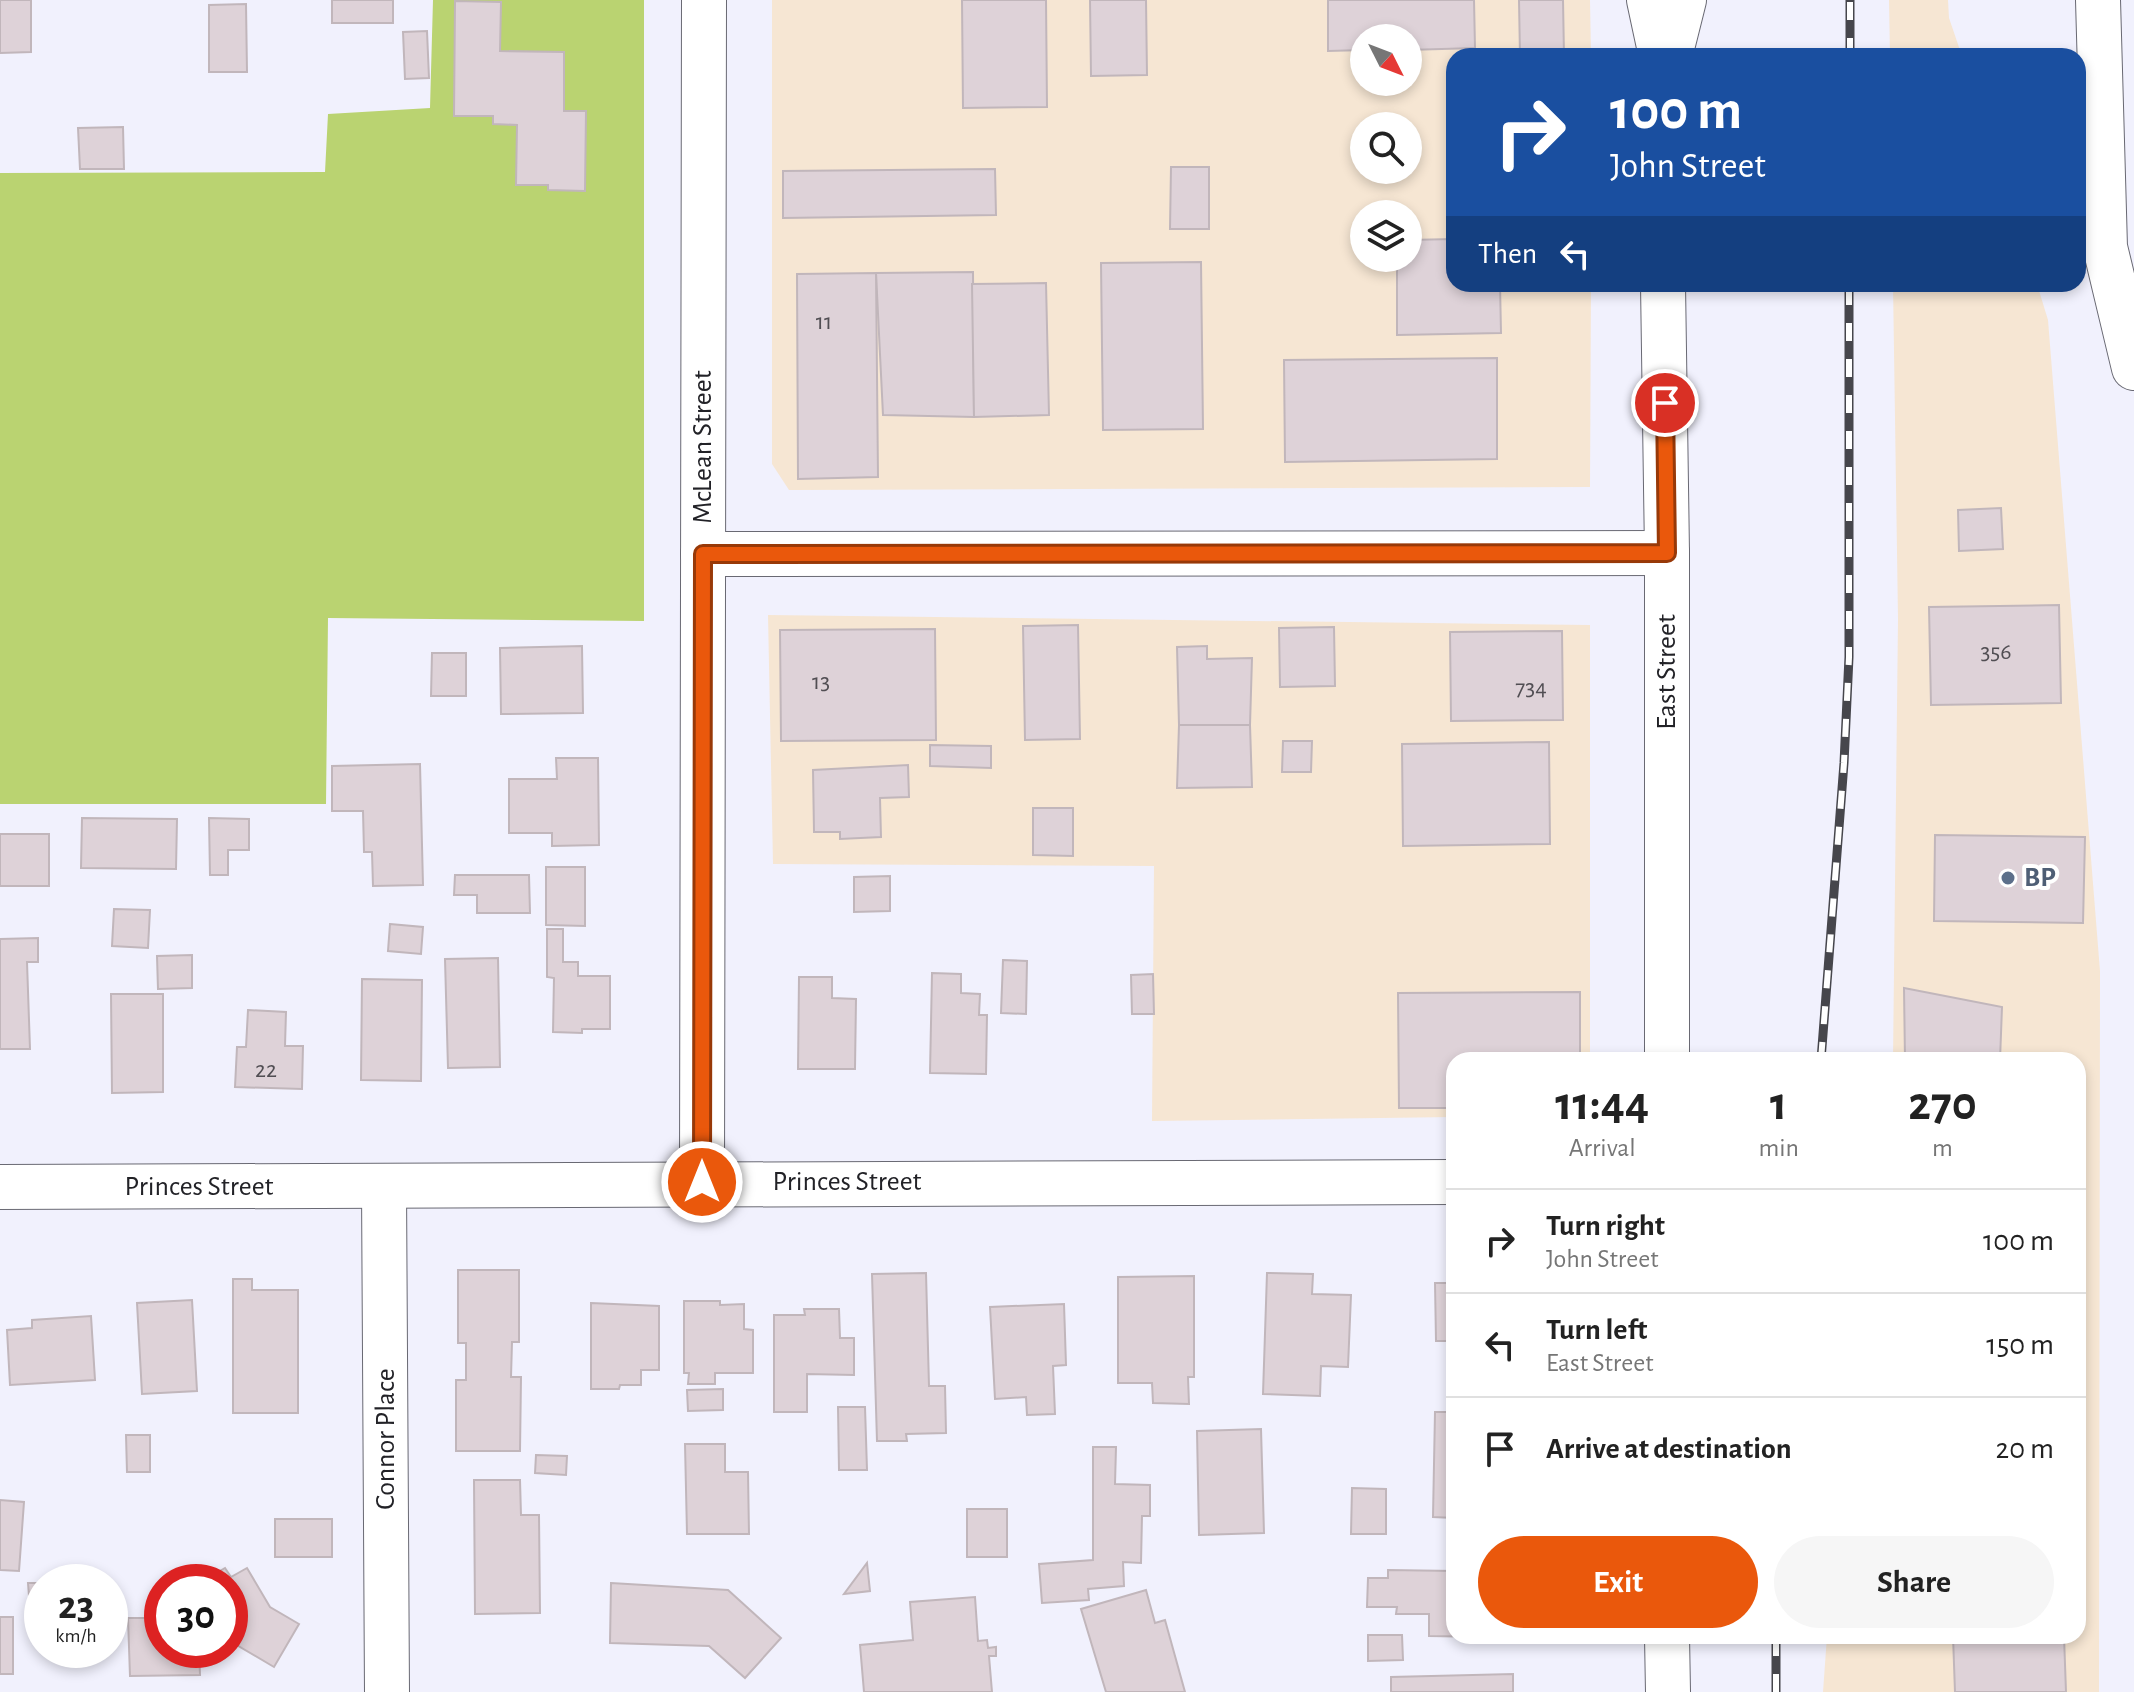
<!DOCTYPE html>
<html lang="en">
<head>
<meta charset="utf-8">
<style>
	:root { --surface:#fff; --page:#f6f6f6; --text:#222; --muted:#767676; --line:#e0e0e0; --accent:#ea580c }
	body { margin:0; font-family:"Alegreya Sans",sans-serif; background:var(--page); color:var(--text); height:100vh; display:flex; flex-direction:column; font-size:30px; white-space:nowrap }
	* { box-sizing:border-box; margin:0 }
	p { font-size:26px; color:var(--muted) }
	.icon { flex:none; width:44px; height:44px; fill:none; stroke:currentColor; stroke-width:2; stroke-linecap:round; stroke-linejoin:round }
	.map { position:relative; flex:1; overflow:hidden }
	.details { position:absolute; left:1446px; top:1052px; width:640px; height:592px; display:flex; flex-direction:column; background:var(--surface); border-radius:24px; box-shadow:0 4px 12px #0003 }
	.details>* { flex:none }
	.banner { position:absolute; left:1446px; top:48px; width:640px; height:244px; border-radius:24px; box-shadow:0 4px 12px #0003; background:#1a4fa0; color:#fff; overflow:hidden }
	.needle { width:52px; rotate:132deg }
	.controls { position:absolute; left:1350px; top:24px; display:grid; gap:16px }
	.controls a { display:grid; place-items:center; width:72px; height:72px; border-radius:50%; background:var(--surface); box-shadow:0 4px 12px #0003; font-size:40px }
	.speed { position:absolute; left:24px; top:1564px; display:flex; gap:16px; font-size:40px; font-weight:700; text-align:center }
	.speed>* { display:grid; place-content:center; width:104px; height:104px; border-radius:50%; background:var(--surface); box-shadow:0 4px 12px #0003; line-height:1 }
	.speed small { font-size:20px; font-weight:400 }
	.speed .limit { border:12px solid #d22; background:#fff; color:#111 }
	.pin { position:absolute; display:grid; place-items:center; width:68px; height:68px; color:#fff; margin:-34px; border:4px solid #fff; border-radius:50%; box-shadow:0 2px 8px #0007 }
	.me { position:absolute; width:88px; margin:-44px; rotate:0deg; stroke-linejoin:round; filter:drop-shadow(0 0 6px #0008) }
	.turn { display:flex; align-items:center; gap:28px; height:168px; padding:0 32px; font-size:36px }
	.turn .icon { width:104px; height:104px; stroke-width:2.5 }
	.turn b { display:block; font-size:56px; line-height:68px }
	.then { display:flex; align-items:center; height:76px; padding:0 32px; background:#0003; gap:16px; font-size:30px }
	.eta { display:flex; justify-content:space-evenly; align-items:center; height:136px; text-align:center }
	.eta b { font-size:48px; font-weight:700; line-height:56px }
	.button { display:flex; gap:16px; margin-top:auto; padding:16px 32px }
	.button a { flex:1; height:92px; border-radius:48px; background:var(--accent); color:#fff; font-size:32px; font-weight:700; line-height:92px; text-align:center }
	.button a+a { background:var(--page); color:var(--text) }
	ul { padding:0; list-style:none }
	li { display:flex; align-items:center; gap:24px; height:104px; padding:0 32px; border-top:2px solid var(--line) }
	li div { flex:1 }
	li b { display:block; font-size:30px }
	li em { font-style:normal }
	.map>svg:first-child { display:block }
	.industrial { fill:#f6e6d3; fill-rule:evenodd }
	.green { fill:#bad371 }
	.building { fill:#ded2d8; stroke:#c1b6bb; stroke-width:2 }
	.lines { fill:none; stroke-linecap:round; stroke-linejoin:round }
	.minor-casing { stroke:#696973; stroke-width:46 }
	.secondary-casing { stroke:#696973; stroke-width:46 }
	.trunk-casing { stroke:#696973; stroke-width:46 }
	.minor { stroke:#fff; stroke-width:44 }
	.secondary { stroke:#fff; stroke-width:44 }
	.trunk { stroke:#fff; stroke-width:44 }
	.rail-casing { stroke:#46464c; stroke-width:9 }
	.rail { stroke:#fff; stroke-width:6; stroke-dasharray:18; stroke-linecap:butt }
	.route-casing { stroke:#983908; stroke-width:20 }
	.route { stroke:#ea580c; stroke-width:14 }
	.service-dot { fill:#5c6f8a; stroke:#fff; stroke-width:3 }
	.labels { text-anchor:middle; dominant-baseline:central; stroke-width:8; stroke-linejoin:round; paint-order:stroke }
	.number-label { font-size:24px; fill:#514e53 }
	.street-label { font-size:28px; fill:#222227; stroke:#fff }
	.service-label { font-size:28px; font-weight:bold; fill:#4e5e75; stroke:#fff; text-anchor:start }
</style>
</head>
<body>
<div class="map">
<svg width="2134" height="1692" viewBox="0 0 2134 1692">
	<rect width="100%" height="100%" fill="#f1f1fd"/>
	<g class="industrial">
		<path d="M772,0H1590L1591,56H1454V284H1591L1590,487L789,490L772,464ZM1364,38H1408V82H1364ZM1364,126H1408V170H1364ZM1364,214H1408V258H1364Z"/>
		<polygon points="1889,0 1948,0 1949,18 1962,56 1890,56"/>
		<polygon points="1893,284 2037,284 2048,320 2100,971 2099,1692 1823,1692 1827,1636 2078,1636 2078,1060 1893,1060 1898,619"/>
		<polygon points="768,615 1590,625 1590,1060 1454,1060 1454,1117 1152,1121 1154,866 773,864"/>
	</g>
	<polygon class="green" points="433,0 644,0 644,621 328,618 326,804 0,804 0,173 325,172 328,114 430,108"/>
	<g class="building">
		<polygon points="0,0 31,0 31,52 0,53"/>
		<rect x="332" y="0" width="61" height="23"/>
		<polygon points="962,0 1046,0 1047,107 963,108"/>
		<polygon points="1090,0 1146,0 1147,75 1091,76"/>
		<polygon points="1328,0 1474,0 1475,48 1408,50 1408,38 1364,38 1364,50 1328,51"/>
		<polygon points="1519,0 1563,0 1564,56 1520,56"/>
		<polygon points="455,1 501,2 500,51 564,52 564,111 586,111 585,191 548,190 548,185 516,185 517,125 493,124 493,116 454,116"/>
		<polygon points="246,4 247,72 209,72 209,5"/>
		<polygon points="427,31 429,78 405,79 403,32"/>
		<polygon points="123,127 124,169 80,169 78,128"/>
		<polygon points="1171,167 1209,167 1209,229 1170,229"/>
		<polygon points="995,169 996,215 783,218 783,171"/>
		<polygon points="1454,239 1454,284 1500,284 1501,333 1397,335 1397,258 1408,258 1408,240"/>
		<polygon points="1201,262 1203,429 1103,430 1101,263"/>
		<polygon points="973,272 974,417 883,415 876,273"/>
		<polygon points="876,273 878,477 798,479 797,274"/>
		<polygon points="1046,283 1049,415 974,417 972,284"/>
		<polygon points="1497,358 1497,459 1285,462 1284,360"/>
		<polygon points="2001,508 2003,549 1959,551 1958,510"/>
		<polygon points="2059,605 2061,703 1931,705 1929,607"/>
		<polygon points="1078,625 1080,739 1025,740 1023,626"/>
		<polygon points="1334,627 1335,686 1280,687 1279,628"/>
		<polygon points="935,629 936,740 781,741 780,630"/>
		<polygon points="1562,631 1563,720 1451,721 1450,632"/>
		<polygon points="582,646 583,713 501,714 500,648"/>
		<polygon points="1207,646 1207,659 1252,658 1250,725 1179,725 1177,647"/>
		<polygon points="432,653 466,653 466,696 431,696"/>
		<polygon points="1179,725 1250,725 1252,787 1177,788"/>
		<polygon points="1283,741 1312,741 1311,772 1282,772"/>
		<polygon points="1549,742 1550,844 1403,846 1402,744"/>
		<polygon points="930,745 991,746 991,768 930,766"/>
		<polygon points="556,758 598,758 599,845 552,846 552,833 509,833 509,779 557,779"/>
		<polygon points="420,764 423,885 373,886 372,852 364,852 363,811 332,811 332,766"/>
		<polygon points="908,765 909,797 880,798 881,837 840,839 840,832 814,832 813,770"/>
		<polygon points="1033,808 1073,808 1073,856 1033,855"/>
		<polygon points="82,818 177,819 176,869 81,868"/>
		<polygon points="209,818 249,819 249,850 228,850 228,875 210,875"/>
		<rect x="0" y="834" width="49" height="52"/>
		<polygon points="1935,835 2085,837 2083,923 1934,921"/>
		<polygon points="546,867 585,867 585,926 546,925"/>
		<polygon points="455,875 529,875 530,913 477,913 477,895 454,895"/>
		<polygon points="890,876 890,911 854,912 854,877"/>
		<polygon points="114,909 150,910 148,948 112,946"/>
		<polygon points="390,924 423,927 421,954 388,951"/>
		<polygon points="547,929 563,929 563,962 578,962 578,976 610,976 610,1029 582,1029 582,1033 553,1032 554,978 547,977"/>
		<polygon points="38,938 38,962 27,962 30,1049 0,1049 0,939"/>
		<polygon points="192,955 192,988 158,989 157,956"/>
		<polygon points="498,958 500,1067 448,1068 445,959"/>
		<polygon points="1003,960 1027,961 1026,1014 1001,1013"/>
		<polygon points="932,973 961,974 961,993 980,994 979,1015 987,1015 986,1074 930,1073"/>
		<polygon points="1153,974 1154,1014 1132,1014 1131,975"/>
		<polygon points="799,977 832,977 832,998 856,999 855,1069 798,1069"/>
		<polygon points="362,979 422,980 421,1081 361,1080"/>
		<polygon points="1904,988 2002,1007 2000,1060 1905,1060"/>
		<polygon points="1580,992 1580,1060 1454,1060 1454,1108 1399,1108 1398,993"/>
		<polygon points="111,994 163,994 163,1092 112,1093"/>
		<polygon points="248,1010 286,1012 285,1046 303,1046 302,1089 235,1087 237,1047 246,1047"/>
		<polygon points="458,1270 519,1270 519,1342 512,1342 511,1377 521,1377 520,1451 456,1451 456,1380 466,1380 466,1343 458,1343"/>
		<polygon points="926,1273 929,1386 945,1386 946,1433 906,1434 907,1441 877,1441 872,1274"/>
		<polygon points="1267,1273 1313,1274 1312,1294 1351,1295 1348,1367 1321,1366 1320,1396 1263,1394"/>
		<polygon points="1194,1276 1194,1377 1188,1377 1189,1404 1153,1403 1152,1383 1118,1383 1118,1277"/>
		<polygon points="233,1279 252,1279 252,1290 298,1290 298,1413 233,1413"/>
		<polygon points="1435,1283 1454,1283 1454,1341 1436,1341"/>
		<polygon points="192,1300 197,1391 142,1394 137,1303"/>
		<polygon points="684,1301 720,1301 720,1305 744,1304 744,1329 753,1330 753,1373 715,1373 715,1384 688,1384 689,1373 684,1373"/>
		<polygon points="591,1303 659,1306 659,1370 641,1370 641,1385 620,1385 619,1389 591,1389"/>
		<polygon points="1064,1304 1066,1365 1053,1366 1055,1414 1027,1415 1026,1397 995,1399 990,1307"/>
		<polygon points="804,1309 839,1309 840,1338 854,1338 854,1375 807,1374 807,1412 774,1412 774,1315 805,1315"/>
		<polygon points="91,1316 95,1380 10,1385 7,1330 32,1328 32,1320"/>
		<polygon points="723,1389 723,1410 688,1411 687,1390"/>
		<polygon points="838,1407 865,1407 867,1470 839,1470"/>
		<polygon points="1435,1412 1454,1412 1454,1518 1433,1517"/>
		<polygon points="1261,1429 1264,1533 1199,1535 1197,1431"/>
		<polygon points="126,1435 150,1435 150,1472 127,1472"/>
		<polygon points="685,1444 725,1444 725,1472 748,1472 749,1534 687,1534"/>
		<polygon points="1093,1447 1116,1447 1115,1484 1150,1485 1150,1516 1142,1516 1141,1563 1123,1562 1124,1586 1088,1589 1089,1600 1042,1603 1039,1564 1093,1560"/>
		<polygon points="536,1455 567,1456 566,1475 535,1473"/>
		<polygon points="474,1480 520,1480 521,1515 539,1515 540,1613 475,1614"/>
		<polygon points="1352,1488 1386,1489 1386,1534 1351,1534"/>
		<polygon points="0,1500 24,1502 19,1571 0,1570"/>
		<rect x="967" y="1509" width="40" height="48"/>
		<rect x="275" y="1519" width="57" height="38"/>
		<polygon points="867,1563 870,1591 844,1594"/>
		<polygon points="225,1568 231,1577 247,1568 270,1607 299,1624 274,1667 235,1644 230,1636 230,1582 201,1582"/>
		<polygon points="1388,1570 1454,1571 1454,1636 1487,1637 1429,1636 1429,1614 1396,1614 1397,1607 1367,1607 1368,1578 1388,1578"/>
		<polygon points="28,1583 42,1583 42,1634 32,1635"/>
		<polygon points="611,1583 728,1590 781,1638 745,1678 709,1646 610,1643"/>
		<polygon points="1146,1590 1155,1623 1165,1620 1185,1692 1106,1692 1081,1609"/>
		<polygon points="975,1597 978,1641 987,1640 988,1648 996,1647 996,1656 989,1656 992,1692 864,1692 860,1645 913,1640 910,1602"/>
		<rect x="0" y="1617" width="13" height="57"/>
		<polygon points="128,1618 162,1618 162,1650 199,1650 200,1675 130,1676"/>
		<polygon points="1368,1635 1402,1635 1403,1660 1368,1661"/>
		<polygon points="1953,1636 2064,1636 2066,1692 1955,1692"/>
		<polygon points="1513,1674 1513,1692 1391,1692 1391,1677"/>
	</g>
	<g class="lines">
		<defs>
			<g id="minor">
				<polyline points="703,554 1667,553"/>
				<polyline points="702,1182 704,0"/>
				<polyline points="0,1187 1454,1182"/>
				<polyline points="384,1187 387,1692"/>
			</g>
			<g id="secondary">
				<polyline points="1649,0 1661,56"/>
				<polyline points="1670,56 1684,0"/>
				<polyline points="1663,284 1667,553 1667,1060"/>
				<polyline points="1667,1636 1668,1692"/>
			</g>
			<polyline id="trunk" points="2098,0 2105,247 2134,368"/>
		</defs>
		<use href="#minor" class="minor-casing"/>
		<use href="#secondary" class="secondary-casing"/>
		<use href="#trunk" class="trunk-casing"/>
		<use href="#minor" class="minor"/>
		<use href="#secondary" class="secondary"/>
		<use href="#trunk" class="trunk"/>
		<defs>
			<g id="rail">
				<polyline points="1850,56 1850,0"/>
				<polyline points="1821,1060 1844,763 1849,657 1849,284"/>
				<polyline points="1776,1692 1776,1636"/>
			</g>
		</defs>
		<use href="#rail" class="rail-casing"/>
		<use href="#rail" class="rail"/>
	</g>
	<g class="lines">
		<defs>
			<polyline id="route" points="702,1182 703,554 1667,553 1665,403"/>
		</defs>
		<use href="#route" class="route-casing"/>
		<use href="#route" class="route"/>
	</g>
	<circle class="service-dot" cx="2008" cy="878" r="8"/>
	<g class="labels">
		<g class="number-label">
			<text x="824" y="322">11</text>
			<text x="1996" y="652">356</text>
			<text x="821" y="682">13</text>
			<text x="1531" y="688">734</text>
			<text x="266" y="1070">22</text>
		</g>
		<g class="street-label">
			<text transform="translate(703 447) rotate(-90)">McLean Street</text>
			<text transform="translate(1667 672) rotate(-90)">East Street</text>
			<text x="847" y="1182">Princes Street</text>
			<text x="199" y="1187">Princes Street</text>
			<text transform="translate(386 1439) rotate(-90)">Connor Place</text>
		</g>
		<g class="service-label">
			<text x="2024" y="878">BP</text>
		</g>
	</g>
</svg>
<div class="controls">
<a><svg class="needle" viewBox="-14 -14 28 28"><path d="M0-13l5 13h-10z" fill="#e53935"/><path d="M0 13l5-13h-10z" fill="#767676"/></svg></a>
<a><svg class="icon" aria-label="search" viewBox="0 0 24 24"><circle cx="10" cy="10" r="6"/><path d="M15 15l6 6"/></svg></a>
<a><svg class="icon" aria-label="layers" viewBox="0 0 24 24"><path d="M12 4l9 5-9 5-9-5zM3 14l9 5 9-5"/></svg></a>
</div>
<div class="speed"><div>23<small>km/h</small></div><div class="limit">30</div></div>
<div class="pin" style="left:1665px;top:403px;background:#d93025"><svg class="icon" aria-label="arrive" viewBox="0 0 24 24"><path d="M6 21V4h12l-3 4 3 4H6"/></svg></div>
<svg class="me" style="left:702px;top:1182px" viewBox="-20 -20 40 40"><circle r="17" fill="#ea580c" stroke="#fff" stroke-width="3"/><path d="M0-11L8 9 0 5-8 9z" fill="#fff"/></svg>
<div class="banner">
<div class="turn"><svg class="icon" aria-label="right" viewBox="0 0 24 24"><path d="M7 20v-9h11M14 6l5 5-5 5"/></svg><div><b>100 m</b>John Street</div></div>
<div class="then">Then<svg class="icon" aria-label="left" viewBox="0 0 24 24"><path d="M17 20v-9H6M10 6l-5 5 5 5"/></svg></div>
</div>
<section class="details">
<div class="eta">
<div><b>11:44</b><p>Arrival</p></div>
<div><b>1</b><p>min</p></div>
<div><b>270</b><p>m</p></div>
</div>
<ul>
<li><svg class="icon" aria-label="right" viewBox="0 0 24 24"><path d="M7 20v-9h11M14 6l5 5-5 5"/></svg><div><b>Turn right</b><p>John Street</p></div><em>100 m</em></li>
<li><svg class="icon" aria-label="left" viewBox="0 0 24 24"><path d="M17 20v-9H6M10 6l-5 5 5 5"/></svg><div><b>Turn left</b><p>East Street</p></div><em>150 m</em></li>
<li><svg class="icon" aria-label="arrive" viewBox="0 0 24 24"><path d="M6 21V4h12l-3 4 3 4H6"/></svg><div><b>Arrive at destination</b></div><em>20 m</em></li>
</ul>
<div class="button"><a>Exit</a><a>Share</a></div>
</section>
</div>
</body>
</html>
